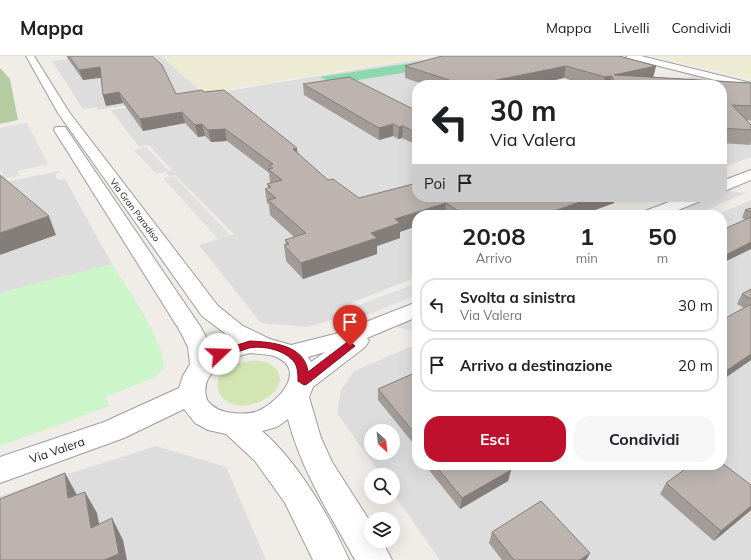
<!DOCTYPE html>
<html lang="it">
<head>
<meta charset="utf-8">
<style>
	:root { --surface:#fff; --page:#f6f6f6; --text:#202124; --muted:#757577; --line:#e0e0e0; --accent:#bf112d }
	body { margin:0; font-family:Mulish,sans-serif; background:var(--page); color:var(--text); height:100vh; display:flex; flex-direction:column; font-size:15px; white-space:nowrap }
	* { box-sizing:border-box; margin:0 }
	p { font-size:13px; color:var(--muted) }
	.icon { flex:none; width:22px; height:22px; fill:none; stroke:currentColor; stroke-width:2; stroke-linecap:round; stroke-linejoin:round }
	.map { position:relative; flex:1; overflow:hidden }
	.drawer { position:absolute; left:412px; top:154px; width:315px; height:260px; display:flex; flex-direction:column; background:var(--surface); border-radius:16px; box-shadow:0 4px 16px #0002 }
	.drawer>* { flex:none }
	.guide { position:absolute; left:412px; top:24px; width:315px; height:122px; border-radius:16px; box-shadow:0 4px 16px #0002; background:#fff; color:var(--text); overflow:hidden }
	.needle { width:26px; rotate:153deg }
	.buttons { position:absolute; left:364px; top:368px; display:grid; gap:8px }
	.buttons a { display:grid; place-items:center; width:36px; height:36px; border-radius:50%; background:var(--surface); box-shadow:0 4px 16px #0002; font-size:20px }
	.pin { position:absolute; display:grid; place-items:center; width:34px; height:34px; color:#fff; margin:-41px -17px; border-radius:50% 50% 50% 0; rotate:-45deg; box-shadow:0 0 4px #0007 }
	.pin .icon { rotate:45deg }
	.me { position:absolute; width:44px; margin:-22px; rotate:69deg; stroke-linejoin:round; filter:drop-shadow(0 0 3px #0008) }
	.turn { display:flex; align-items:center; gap:14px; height:84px; padding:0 12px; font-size:18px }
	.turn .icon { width:52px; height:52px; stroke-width:2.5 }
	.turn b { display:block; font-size:28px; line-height:34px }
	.then { display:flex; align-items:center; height:38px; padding:0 12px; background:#0003; gap:8px; font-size:15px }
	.eta { display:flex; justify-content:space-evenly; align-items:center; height:68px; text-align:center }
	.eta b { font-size:24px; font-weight:700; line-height:28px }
	.action { display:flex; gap:8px; margin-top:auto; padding:8px 12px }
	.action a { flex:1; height:46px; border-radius:16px; background:var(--accent); color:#fff; font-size:16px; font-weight:700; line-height:46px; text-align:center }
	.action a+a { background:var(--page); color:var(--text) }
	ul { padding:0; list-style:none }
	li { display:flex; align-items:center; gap:12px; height:54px; margin:0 8px 6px; padding:0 4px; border:2px solid var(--line); border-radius:16px }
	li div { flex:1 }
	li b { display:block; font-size:15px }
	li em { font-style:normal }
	header { display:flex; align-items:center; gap:24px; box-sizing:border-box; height:56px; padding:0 20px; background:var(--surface); border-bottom:1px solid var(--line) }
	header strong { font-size:19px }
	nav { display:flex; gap:22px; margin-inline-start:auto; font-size:14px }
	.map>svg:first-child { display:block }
	.residential { fill:#dedddd; fill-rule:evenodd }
	.farmland { fill:#edebd4 }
	.grass { fill:#d3e5b2 }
	.forest { fill:#b4cca0 }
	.park { fill:#ccf5c9 }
	.pitch { fill:#8cd8ae }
	.parking { fill:#e0e0e0 }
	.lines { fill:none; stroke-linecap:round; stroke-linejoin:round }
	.minor-casing { stroke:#9d9d9d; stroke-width:2 }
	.minor { fill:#fff; fill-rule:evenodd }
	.wall { fill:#a39b97 }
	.shaded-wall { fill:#847e7b }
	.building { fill:#bdb4b0; stroke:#847e7b }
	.route { fill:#bf112d; stroke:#7c0b1d }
	.labels { text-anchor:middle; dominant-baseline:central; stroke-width:3; stroke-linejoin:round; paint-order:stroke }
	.far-street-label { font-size:9px; fill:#202020; stroke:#fff }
	.near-street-label { font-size:12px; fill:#202020; stroke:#fff }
</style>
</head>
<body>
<header>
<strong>Mappa</strong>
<nav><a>Mappa</a><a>Livelli</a><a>Condividi</a></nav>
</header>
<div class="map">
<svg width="751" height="504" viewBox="0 0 751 504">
	<rect width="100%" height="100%" fill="#f0ece7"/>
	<g class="residential">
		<polygon points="96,0 161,0 203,37 98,54 96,51 83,53 52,5"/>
		<polygon points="421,3 489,29 417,29 417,221 341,251 333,255 335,263 308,271 261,267 199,189 234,178 175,119 170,120 165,116 172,114 149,89 139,91 111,54"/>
		<polygon points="695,20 751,34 751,101 722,112 722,29 663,29"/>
		<polygon points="60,115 56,119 56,122 59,124 65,123 112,208 0,237 0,127"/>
		<path d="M751,144V504H440L393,437V419H381L337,357L341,334L354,315L417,288V409H722V159H716ZM371,375H393V397H371Z"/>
		<polygon points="156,390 226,411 266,504 0,504 0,440"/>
	</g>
	<g class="farmland">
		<polygon points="161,0 433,0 203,37"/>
		<polygon points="652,0 751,0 751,23"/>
	</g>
	<path class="grass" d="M250,305C263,304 277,307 280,322C279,332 274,338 265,343C222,369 191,313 250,305Z"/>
	<polygon class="forest" points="0,12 10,23 18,64 0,68"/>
	<path class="park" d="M112,208C128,234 164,283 164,313L153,322L105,341L110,350L0,390V237Z"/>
	<polygon class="pitch" points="424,5 440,11 333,28 320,21"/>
	<g class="parking">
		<polygon points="27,67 48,108 17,115 19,120 4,123 0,113 0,72"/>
		<polygon points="146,91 169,115 156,118 134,94"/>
		<polygon points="174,120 230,179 218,183 163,122"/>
		<polygon points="729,135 746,137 694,159 669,159 713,141 722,141 722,137"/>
		<polygon points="417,227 417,239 347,267 343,255"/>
		<polygon points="417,262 417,276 396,271"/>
	</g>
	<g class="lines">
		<defs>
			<g id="minor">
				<path d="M26,0H34L69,56L218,250L243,270L270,283L291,289L335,278L417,246V261L367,282L369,285L365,291L313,331L309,341L321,382L332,406L371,467V485H382L392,504H355C330,459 301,414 288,363L277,371L262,375C298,406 330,461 349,504H313L285,447L255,405L226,378L208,374L195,367L184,353L124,382L0,427V401L104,366L179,332L183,320L190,308L188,291L180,275L54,74L55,71H65L200,270L212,292L235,285L202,260L58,57ZM325,296L311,306L308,301ZM250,297C257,298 267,298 274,300C308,313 280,344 260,354C252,358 242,358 233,357C222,356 214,353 207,344C198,317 227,302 250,297Z"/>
				<polygon points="626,0 641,0 751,27 751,33 627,2"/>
				<polygon points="751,114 751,124 722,136 722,125"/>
				<polygon points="682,141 705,141 703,144 666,159 642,159 645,155"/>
			</g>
		</defs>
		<use href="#minor" class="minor-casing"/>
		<use href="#minor" class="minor"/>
	</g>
	<g class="wall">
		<polygon points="66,0 152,0 176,38 204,36 297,92 297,97 328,124 359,142 413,128 413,123 417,122 417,141 614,147 581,159 417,159 400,176 400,182 377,190 377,198 303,223 286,205 284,189 286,189 285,184 294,181 270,159 269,149 267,147 265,133 268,132 267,128 270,127 269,117 227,85 211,86 205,80 198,81 185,67 143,75 123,47 106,50 103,39 101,22 83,24"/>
		<polygon points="405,10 656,10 653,21 751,27 751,65 747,64 751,69 751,86 750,89 722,87 722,29 585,29 564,22 532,29 426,29 405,22"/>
		<polygon points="303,28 417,55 417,89 402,82 398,83 393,80 379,84 304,39"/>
		<polygon points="751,152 751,193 722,207 745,163 742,162 745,154"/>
		<polygon points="751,233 751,304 722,324 722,264 744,252 737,248 742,238"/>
		<polygon points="417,316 417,392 378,344 378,333"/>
		<polygon points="425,409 506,409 511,414 508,425 460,453"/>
		<polygon points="607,409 618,409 611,413"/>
		<polygon points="666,427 751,454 714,485 660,438"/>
		<polygon points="492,476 590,497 586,504 502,504 489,487"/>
	</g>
	<g class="shaded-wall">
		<polygon points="566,10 564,22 532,29 472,29"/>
		<polygon points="656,10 653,22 614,19"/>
		<polygon points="100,11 103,21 83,24 79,14"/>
		<polygon points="612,20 609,29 603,29 605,21"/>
		<polygon points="119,36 123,47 106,50 103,39"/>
		<polygon points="182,56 185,67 143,75 140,63"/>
		<polygon points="202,68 205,80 198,81 195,69"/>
		<polygon points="393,68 393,80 379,84 379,72"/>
		<polygon points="403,70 402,82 398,83 399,71"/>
		<polygon points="225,73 227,85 211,86 208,74"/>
		<polygon points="297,92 298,105 293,93"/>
		<polygon points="594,141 616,141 614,147 581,159 543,159"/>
		<polygon points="446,147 445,159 417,159 417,170 400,176 400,182 377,190 377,198 303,223 301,207 371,177 395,163"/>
		<polygon points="49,160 56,179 0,199 0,177"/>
		<polygon points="751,186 751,193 722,207 722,201"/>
		<polygon points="751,298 751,304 722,324 722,322 726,315"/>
		<polygon points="613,409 618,409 611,413"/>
		<polygon points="511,414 508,425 460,453 462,442"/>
		<polygon points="65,417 77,439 68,442"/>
		<polygon points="85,436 97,457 104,493 91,472"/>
		<polygon points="751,450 751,454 714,485 721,475"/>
		<polygon points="112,462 123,484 127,504 104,504"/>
		<polygon points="590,497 586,504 580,504"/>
	</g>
	<g class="building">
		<polygon points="69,0 152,0 162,9 176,38 202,34 204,36 224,34 297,92 293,93 328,124 333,123 359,142 417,127 417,141 594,141 543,159 465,159 446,147 395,163 400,167 371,177 377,182 301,207 284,189 289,188 285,184 306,177 268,144 276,142 265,133 271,131 267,128 282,124 268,113 273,112 269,109 273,108 225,73 208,74 202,68 195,69 182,56 140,63 119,36 103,39 100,11 79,14"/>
		<polygon points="442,0 619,0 656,10 614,19 751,27 751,50 732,49 751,69 751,74 722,72 722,29 616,29 612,20 605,21 566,10 472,29 465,29 405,10"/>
		<polygon points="349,21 417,55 417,77 403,70 399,71 393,68 379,72 303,28"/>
		<polygon points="0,119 49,160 0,177"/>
		<polygon points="417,122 417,126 413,123"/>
		<polygon points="751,152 751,156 745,154"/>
		<polygon points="751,161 751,186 722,201 722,174"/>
		<polygon points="751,233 751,243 742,238"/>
		<polygon points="751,248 751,298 726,315 722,312 722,264"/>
		<polygon points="417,316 417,380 378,333"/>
		<polygon points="722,407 751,429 751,450 721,475 666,427 691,409 722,409"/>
		<polygon points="435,409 506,409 511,414 462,442"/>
		<polygon points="65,417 68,442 85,436 91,472 112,462 119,498 104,504 0,504 0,443"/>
		<polygon points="541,445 590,497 580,504 514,504 492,476"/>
	</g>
	<path class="route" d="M250,285C272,286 305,289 308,316L346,287L350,286L355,290L307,328L304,329L298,325C298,319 298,313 295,307C286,294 263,289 249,292C239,295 229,299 219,302L214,298L215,296Z"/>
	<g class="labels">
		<g class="far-street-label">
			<text transform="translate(135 154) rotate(53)">Via Gran Paradiso</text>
		</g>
		<g class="near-street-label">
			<text transform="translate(57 394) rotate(-19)">Via Valera</text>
		</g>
	</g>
</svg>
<div class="buttons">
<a><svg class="needle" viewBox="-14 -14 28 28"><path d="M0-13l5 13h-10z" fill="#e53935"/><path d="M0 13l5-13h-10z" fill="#757577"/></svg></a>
<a><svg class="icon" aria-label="search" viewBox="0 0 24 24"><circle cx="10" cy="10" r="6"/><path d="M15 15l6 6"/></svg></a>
<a><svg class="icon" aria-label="layers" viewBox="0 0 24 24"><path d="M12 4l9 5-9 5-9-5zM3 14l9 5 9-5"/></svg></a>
</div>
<div class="pin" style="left:350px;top:290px;background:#d93025"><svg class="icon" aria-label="arrive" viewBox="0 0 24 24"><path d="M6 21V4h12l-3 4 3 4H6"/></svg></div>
<svg class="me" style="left:219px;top:298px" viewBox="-20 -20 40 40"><circle r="19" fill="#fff"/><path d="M0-13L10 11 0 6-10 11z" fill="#bf112d"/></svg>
<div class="guide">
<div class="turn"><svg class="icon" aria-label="left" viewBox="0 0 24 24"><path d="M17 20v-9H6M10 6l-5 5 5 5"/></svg><div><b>30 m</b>Via Valera</div></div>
<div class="then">Poi<svg class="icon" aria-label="arrive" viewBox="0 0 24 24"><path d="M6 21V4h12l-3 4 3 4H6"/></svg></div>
</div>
<section class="drawer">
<div class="eta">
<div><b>20:08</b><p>Arrivo</p></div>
<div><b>1</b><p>min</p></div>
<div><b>50</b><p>m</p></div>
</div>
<ul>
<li><svg class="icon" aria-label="left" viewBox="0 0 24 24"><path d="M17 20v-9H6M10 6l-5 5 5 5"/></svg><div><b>Svolta a sinistra</b><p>Via Valera</p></div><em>30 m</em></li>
<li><svg class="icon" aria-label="arrive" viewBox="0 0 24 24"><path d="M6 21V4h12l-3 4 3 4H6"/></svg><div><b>Arrivo a destinazione</b></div><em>20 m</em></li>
</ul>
<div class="action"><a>Esci</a><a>Condividi</a></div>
</section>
</div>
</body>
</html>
